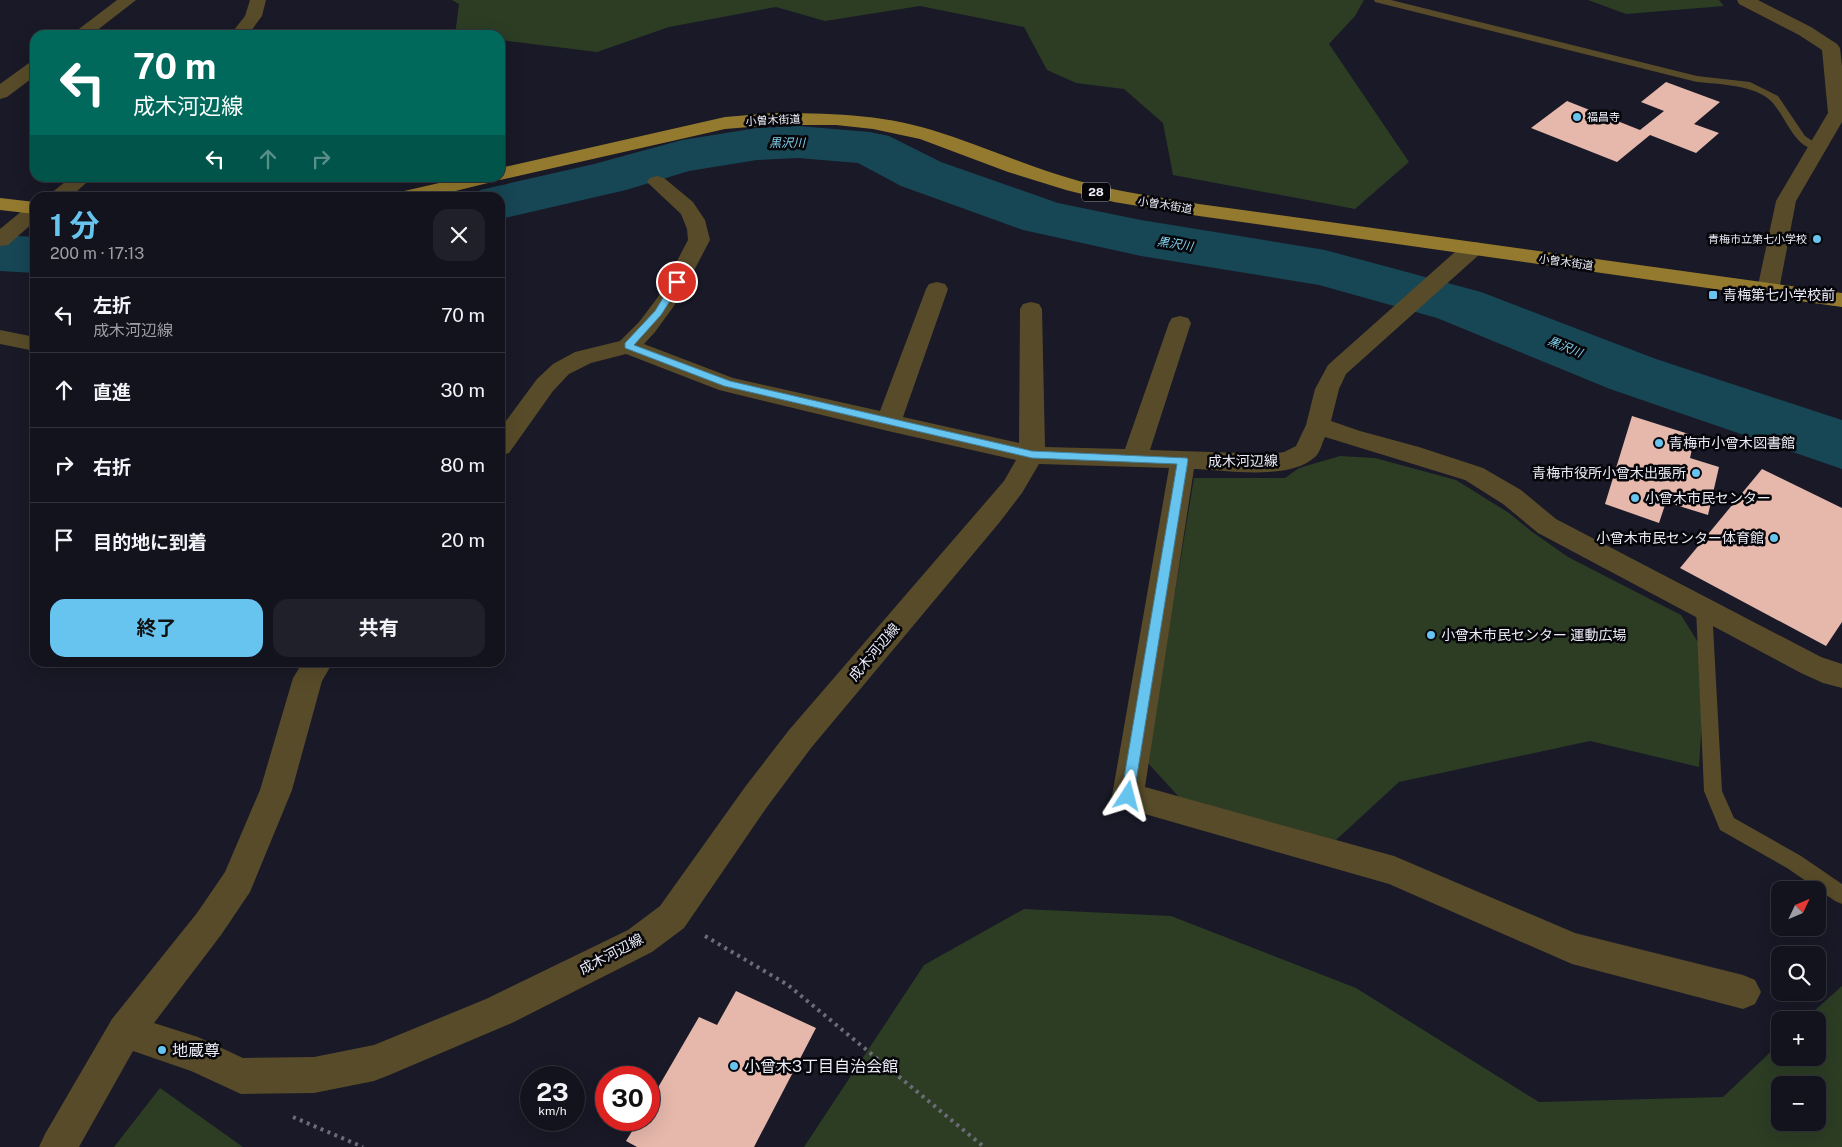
<!DOCTYPE html>
<html lang="ja">
<head>
<meta charset="utf-8">
<style>
	:root { --surface:#13131d; --page:#20202a; --text:#f1f3f6; --muted:#9d9ea4; --line:#32323b; --accent:#66c4ef }
	body { margin:0; font-family:"Public Sans","Noto Sans JP",sans-serif; background:var(--page); color:var(--text); height:100vh; display:flex; flex-direction:column; font-size:19px; white-space:nowrap }
	* { box-sizing:border-box; margin:0 }
	p { font-size:16px; color:var(--muted) }
	.icon { flex:none; width:28px; height:28px; fill:none; stroke:currentColor; stroke-width:2; stroke-linecap:round; stroke-linejoin:round }
	.map { position:relative; flex:1; overflow:hidden }
	.details { position:absolute; left:30px; top:192px; width:475px; height:475px; display:flex; flex-direction:column; background:var(--surface); border-radius:15px; box-shadow:0 5px 20px #0002,0 0 0 1px var(--line) }
	.details>* { flex:none }
	.top-card { position:absolute; left:30px; top:30px; width:475px; height:152px; border-radius:15px; box-shadow:0 5px 20px #0002,0 0 0 1px var(--line); background:#00695c; color:#fff; overflow:hidden }
	.needle { width:32px; rotate:46deg }
	.buttons { position:absolute; left:1771px; top:881px; display:grid; gap:10px }
	.buttons a { display:grid; place-items:center; width:55px; height:55px; border-radius:10px; background:var(--surface); box-shadow:0 5px 20px #0002,0 0 0 1px var(--line); font-size:25px }
	.speed { position:absolute; left:520px; top:1066px; display:flex; gap:10px; font-size:25px; font-weight:700; text-align:center }
	.speed>* { display:grid; place-content:center; width:65px; height:65px; border-radius:50%; background:var(--surface); box-shadow:0 5px 20px #0002,0 0 0 1px var(--line); line-height:1 }
	.speed small { font-size:12px; font-weight:400 }
	.speed .limit { border:8px solid #d22; background:#fff; color:#111 }
	.pin { position:absolute; display:grid; place-items:center; width:42px; height:42px; color:#fff; margin:-21px; border:2px solid #fff; border-radius:50%; box-shadow:0 1px 5px #0007 }
	.me { position:absolute; width:55px; margin:-28px; rotate:9deg; stroke-linejoin:round; filter:drop-shadow(0 0 4px #0008) }
	.turn { display:flex; align-items:center; gap:18px; height:105px; padding:0 20px; font-size:22px }
	.turn .icon { width:65px; height:65px; stroke-width:2.5 }
	.turn b { display:block; font-size:35px; line-height:42px }
	.lanes { display:flex; align-items:center; height:48px; padding:0 20px; background:#0003; justify-content:center; gap:25px; direction:ltr }
	.lanes .off { opacity:.35 }
	.round { display:grid; place-items:center; flex:none; width:52px; height:52px; border-radius:15px; background:var(--page) }
	.headline { display:flex; align-items:center; justify-content:space-between; height:85px; padding:0 20px }
	h1 { font-size:30px; font-weight:700; line-height:38px; color:var(--accent) }
	.primary-button { display:flex; gap:10px; margin-top:auto; padding:10px 20px }
	.primary-button a { flex:1; height:58px; border-radius:15px; background:var(--accent); color:#111; font-size:20px; font-weight:700; line-height:58px; text-align:center }
	.primary-button a+a { background:var(--page); color:var(--text) }
	ul { padding:0; list-style:none }
	li { display:flex; align-items:center; gap:15px; height:75px; padding:0 20px; border-top:1px solid var(--line) }
	li div { flex:1 }
	li b { display:block; font-size:19px }
	li em { font-style:normal }
	.map>svg:first-child { display:block }
	.green { fill:#2c3d24; fill-rule:evenodd }
	.lines { fill:none; stroke-linecap:round; stroke-linejoin:round }
	.river { fill:#174655; fill-rule:evenodd }
	.building { fill:#e6b8ac }
	.path { stroke:#6b6c78; stroke-width:4; stroke-dasharray:3 4.5; stroke-linecap:butt }
	.service { fill:#574b29; fill-rule:evenodd }
	.minor { fill:#574b29; fill-rule:evenodd }
	.primary { fill:#947a2e; fill-rule:evenodd }
	.route { fill:#66c4ef; stroke:#427f9b }
	.poi-dot { fill:#66c4ef; stroke:#05050a; stroke-width:2 }
	.labels { text-anchor:middle; dominant-baseline:central; stroke-width:5; stroke-linejoin:round; paint-order:stroke }
	.far-poi-label { font-size:11px; fill:#ecedf7; stroke:#05050a; text-anchor:start }
	.far-street-label { font-size:11px; fill:#ecedf7; stroke:#05050a }
	.far-water-label { font-size:12px; font-style:italic; fill:#81d0eb; stroke:#05050a }
	.shield { fill:#05050a; stroke:#a7a7b0; stroke-width:1 }
	.shield-label { font-size:12px; font-weight:bold; fill:#ecedf7 }
	.poi-label { font-size:14px; fill:#ecedf7; stroke:#05050a; text-anchor:start }
	.street-label { font-size:14px; fill:#ecedf7; stroke:#05050a }
	.near-poi-label { font-size:16px; fill:#ecedf7; stroke:#05050a; text-anchor:start }
</style>
</head>
<body>
<div class="map">
<svg width="1842" height="1147" viewBox="0 0 1842 1147">
	<rect width="100%" height="100%" fill="#191927"/>
	<g class="green">
		<polygon points="452,0 1364,0 1355,16 1329,44 1409,162 1355,209 1173,175 1163,123 1124,89 1076,83 1047,70 1024,27 920,6 825,21 776,7 669,27 597,52 500,40 500,35 455,35 459,4"/>
		<polygon points="1588,0 1719,0 1724,6 1626,14"/>
		<polygon points="1340,456 1375,458 1456,480 1509,513 1531,531 1568,557 1681,615 1706,655 1699,767 1590,741 1399,782 1336,840 1179,797 1147,762 1194,478 1285,478 1299,468"/>
		<path d="M1024,909L1171,916L1356,988L1539,1102L1723,1097L1780,1043V1058H1818V1020H1804L1842,986V1147H804L924,965ZM1780,1085H1818V1122H1780Z"/>
		<polygon points="160,1088 243,1147 114,1147"/>
	</g>
	<g class="lines">
		<g class="river">
			<polygon points="798,126 870,132 889,136 941,162 1058,203 1141,220 1325,250 1481,292 1656,359 1842,420 1842,469 1610,389 1437,318 1319,285 1141,256 1023,230 901,186 858,163 798,158 757,160 689,171 626,190 500,219 500,198 474,198 480,190 594,164 682,140 757,128"/>
			<polygon points="0,235 35,237 35,273 0,271"/>
		</g>
	</g>
	<g class="building">
		<polygon points="1666,82 1720,102 1694,124 1719,133 1696,153 1650,135 1617,162 1531,128 1567,101 1640,130 1664,111 1641,102"/>
		<polygon points="1632,416 1695,436 1690,458 1719,467 1708,515 1666,502 1659,523 1605,504"/>
		<polygon points="1762,469 1842,508 1842,622 1826,646 1680,568"/>
		<polygon points="736,991 816,1028 754,1147 637,1147 626,1141 639,1120 649,1120 649,1103 699,1017 717,1025"/>
	</g>
	<g class="lines">
		<g class="path">
			<polyline points="705,936 788,985 984,1147"/>
			<polyline points="293,1117 363,1147"/>
		</g>
		<g class="service">
			<path d="M1374,0H1391L1697,76L1750,82L1778,96L1805,136L1823,148L1817,151C1792,145 1787,118 1771,101C1755,85 1718,84 1697,82L1375,2Z"/>
			<polygon points="1704,602 1710,604 1712,608 1722,791 1734,818 1801,856 1842,884 1842,904 1835,901 1787,868 1720,830 1704,791 1696,608 1698,604"/>
		</g>
		<g class="minor">
			<polygon points="117,0 136,0 91,35 71,35"/>
			<polygon points="250,0 266,0 262,16 248,35 230,35 245,16"/>
			<polygon points="1737,0 1758,0 1811,27 1837,44 1840,48 1842,66 1842,122 1796,201 1779,290 1776,295 1768,297 1760,295 1757,290 1776,201 1828,113 1822,50 1799,35 1739,4"/>
			<polygon points="35,62 35,76 7,97 0,99 0,84 29,63"/>
			<path d="M657,176L664,178L693,202L705,220L710,240L679,299L655,332L644,344L733,378L880,411L926,289L929,284L937,282L945,284L948,289L903,417L1019,443L1020,309L1023,304L1031,302L1039,304L1042,309L1045,447L1125,449L1169,323L1172,318L1180,316L1188,318L1191,323L1150,450L1272,454L1284,452L1296,446L1306,425L1315,389L1328,365L1465,243L1473,242L1481,243L1484,248L1481,253L1346,374L1339,389L1331,421L1360,431L1419,447L1483,468L1521,490L1556,519L1821,657L1842,664V688L1823,683L1801,673L1538,533L1503,504L1465,480L1325,437C1322,443 1320,453 1315,457C1289,481 1226,470 1194,469L1145,787L1394,856L1575,933L1743,975L1755,980L1761,992L1755,1004L1743,1009L1572,964L1389,884L1117,806L1112,796L1169,468L1039,464L1022,493L999,523L811,748L767,807L684,928L652,952L512,1023L387,1076L374,1081L314,1093L241,1094L191,1071L133,1051L79,1147H39L45,1134L112,1019L197,913L225,872L260,790L293,678L303,662H333L322,681L292,790L250,892L221,935L154,1023L198,1037L243,1058L314,1057L374,1045L486,999L628,930L660,906L745,787L789,730L1004,481L1016,460L888,431L719,390L626,354L591,363L569,374L553,391L509,453L500,456V429L537,379L553,364L575,352L620,341L639,322L658,297L688,240L687,229L681,214L647,182L650,178Z"/>
			<polygon points="70,178 92,178 69,198 45,198"/>
			<polygon points="35,204 35,221 8,245 0,246 0,229 28,206"/>
			<polygon points="0,330 35,337 35,351 0,344"/>
		</g>
		<g class="primary">
			<path d="M773,113C826,113 880,114 932,130C981,145 1029,167 1079,181C1118,192 1159,197 1199,204L1842,293V307L1199,216L1114,202L1066,190L1008,172L920,139L873,129L836,125H773L725,129L500,180L495,179L492,182L427,198H388L391,194L461,178H500V168L725,117Z"/>
			<polygon points="0,198 35,202 35,214 0,210"/>
		</g>
	</g>
	<polygon class="route" points="677,279 682,282 661,315 634,345 730,381 1032,451 1187,458 1188,460 1133,800 1128,801 1123,800 1121,796 1177,464 1032,458 724,386 625,348 625,343 655,311 674,280"/>
	<g class="poi-dot">
		<circle cx="1577" cy="117" r="5"/>
		<circle cx="1817" cy="239" r="5"/>
		<rect x="1708" y="290" width="10" height="10" rx="2.5"/>
		<circle cx="1659" cy="443" r="5"/>
		<circle cx="1696" cy="473" r="5"/>
		<circle cx="1635" cy="498" r="5"/>
		<circle cx="1774" cy="538" r="5"/>
		<circle cx="1431" cy="635" r="5"/>
		<circle cx="162" cy="1050" r="5"/>
		<circle cx="734" cy="1066" r="5"/>
	</g>
	<g class="labels">
		<g class="far-poi-label">
			<text x="1587" y="117">福昌寺</text>
			<text x="1807" y="239" text-anchor="end">青梅市立第七小学校</text>
		</g>
		<g class="far-street-label">
			<text transform="translate(773 120) rotate(-3)">小曽木街道</text>
			<text transform="translate(1165 205) rotate(9)">小曽木街道</text>
			<text transform="translate(1566 262) rotate(8)">小曽木街道</text>
		</g>
		<g class="far-water-label">
			<text x="787" y="143">黒沢川</text>
			<text transform="translate(1175 244) rotate(9)">黒沢川</text>
			<text transform="translate(1565 347) rotate(22)">黒沢川</text>
		</g>
		<rect class="shield" x="1082" y="182.5" width="28" height="19" rx="4"/>
		<g class="shield-label">
			<text x="1096" y="192">28</text>
		</g>
		<g class="poi-label">
			<text x="1723" y="295">青梅第七小学校前</text>
			<text x="1669" y="443">青梅市小曾木図書館</text>
			<text x="1686" y="473" text-anchor="end">青梅市役所小曾木出張所</text>
			<text x="1645" y="498">小曾木市民センター</text>
			<text x="1764" y="538" text-anchor="end">小曾木市民センター体育館</text>
			<text x="1441" y="635">小曾木市民センター 運動広場</text>
		</g>
		<g class="street-label">
			<text transform="translate(1243 461) rotate(-1)">成木河辺線</text>
			<text transform="translate(874 652) rotate(-50)">成木河辺線</text>
			<text transform="translate(611 954) rotate(-28)">成木河辺線</text>
		</g>
		<g class="near-poi-label">
			<text x="172" y="1050">地蔵尊</text>
			<text x="744" y="1066">小曾木3丁目自治会館</text>
		</g>
	</g>
</svg>
<div class="buttons">
<a><svg class="needle" viewBox="-14 -14 28 28"><path d="M0-13l5 13h-10z" fill="#e53935"/><path d="M0 13l5-13h-10z" fill="#9d9ea4"/></svg></a>
<a><svg class="icon" aria-label="search" viewBox="0 0 24 24"><circle cx="10" cy="10" r="6"/><path d="M15 15l6 6"/></svg></a>
<a>+</a>
<a>−</a>
</div>
<div class="speed"><div>23<small>km/h</small></div><div class="limit">30</div></div>
<div class="pin" style="left:677px;top:282px;background:#d93025"><svg class="icon" aria-label="arrive" viewBox="0 0 24 24"><path d="M6 21V4h12l-3 4 3 4H6"/></svg></div>
<svg class="me" style="left:1128px;top:796px" viewBox="-20 -20 40 40"><path d="M0-17L14 15 0 8-14 15z" fill="#66c4ef" stroke="#fff" stroke-width="4"/></svg>
<div class="top-card">
<div class="turn"><svg class="icon" aria-label="left" viewBox="0 0 24 24"><path d="M17 20v-9H6M10 6l-5 5 5 5"/></svg><div><b>70 m</b>成木河辺線</div></div>
<div class="lanes"><svg class="icon" aria-label="left" viewBox="0 0 24 24"><path d="M17 20v-9H6M10 6l-5 5 5 5"/></svg><svg class="icon off" aria-label="ahead" viewBox="0 0 24 24"><path d="M12 20V5M6 11l6-6 6 6"/></svg><svg class="icon off" aria-label="right" viewBox="0 0 24 24"><path d="M7 20v-9h11M14 6l5 5-5 5"/></svg></div>
</div>
<section class="details">
<div class="headline"><div><h1>1 分</h1><p>200 m · 17:13</p></div><a class="round"><svg class="icon" aria-label="close" viewBox="0 0 24 24"><path d="M6 6l12 12M18 6L6 18"/></svg></a></div>
<ul>
<li><svg class="icon" aria-label="left" viewBox="0 0 24 24"><path d="M17 20v-9H6M10 6l-5 5 5 5"/></svg><div><b>左折</b><p>成木河辺線</p></div><em>70 m</em></li>
<li><svg class="icon" aria-label="ahead" viewBox="0 0 24 24"><path d="M12 20V5M6 11l6-6 6 6"/></svg><div><b>直進</b></div><em>30 m</em></li>
<li><svg class="icon" aria-label="right" viewBox="0 0 24 24"><path d="M7 20v-9h11M14 6l5 5-5 5"/></svg><div><b>右折</b></div><em>80 m</em></li>
<li><svg class="icon" aria-label="arrive" viewBox="0 0 24 24"><path d="M6 21V4h12l-3 4 3 4H6"/></svg><div><b>目的地に到着</b></div><em>20 m</em></li>
</ul>
<div class="primary-button"><a>終了</a><a>共有</a></div>
</section>
</div>
</body>
</html>
